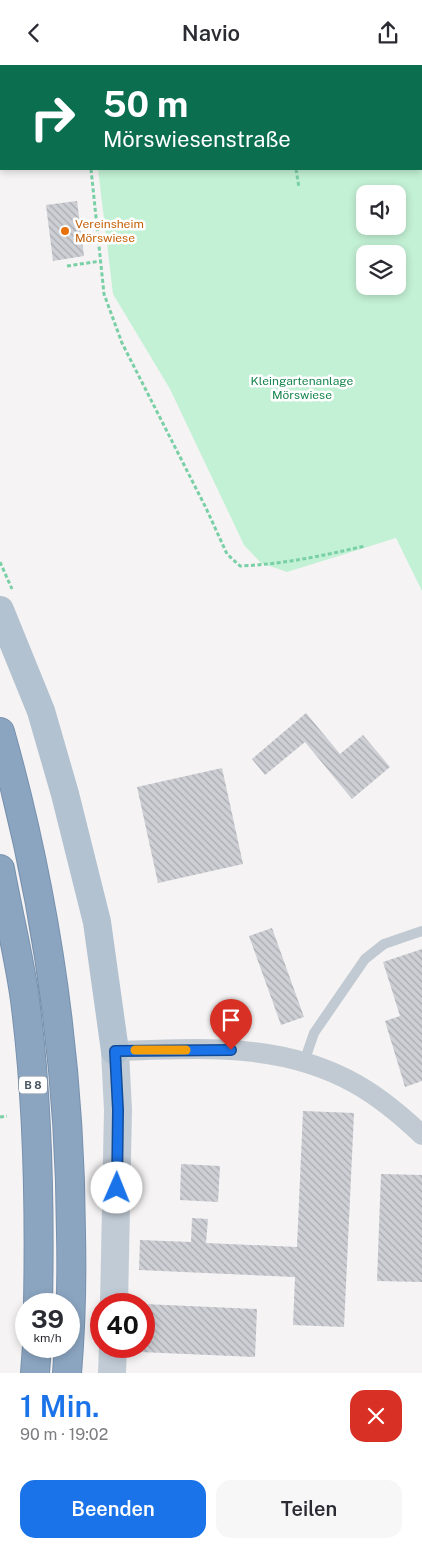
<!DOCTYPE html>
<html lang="de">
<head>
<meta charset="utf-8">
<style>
	:root { --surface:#fff; --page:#f7f7f7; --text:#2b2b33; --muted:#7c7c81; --accent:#1a73e8 }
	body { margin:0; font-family:"Public Sans",sans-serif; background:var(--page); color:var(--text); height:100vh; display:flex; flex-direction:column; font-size:19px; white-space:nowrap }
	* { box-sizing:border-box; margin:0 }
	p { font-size:16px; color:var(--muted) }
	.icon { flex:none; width:28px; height:28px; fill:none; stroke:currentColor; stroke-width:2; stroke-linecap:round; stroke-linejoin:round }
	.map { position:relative; height:1308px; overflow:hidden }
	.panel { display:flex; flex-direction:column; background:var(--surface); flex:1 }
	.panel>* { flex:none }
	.hud { position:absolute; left:0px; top:0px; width:422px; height:105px; box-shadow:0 2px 8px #0003; background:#0b6e4f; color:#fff; overflow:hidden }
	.buttons { position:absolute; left:356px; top:120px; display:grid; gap:10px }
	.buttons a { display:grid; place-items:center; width:50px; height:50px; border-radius:10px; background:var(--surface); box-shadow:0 2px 8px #0003; font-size:25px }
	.speed { position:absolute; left:15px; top:1228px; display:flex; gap:10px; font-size:25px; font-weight:700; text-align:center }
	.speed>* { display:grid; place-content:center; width:65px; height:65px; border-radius:50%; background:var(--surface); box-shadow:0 2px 8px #0003; line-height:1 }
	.speed small { font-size:12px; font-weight:400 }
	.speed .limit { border:8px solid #d22; background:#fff; color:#111 }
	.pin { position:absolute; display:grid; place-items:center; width:42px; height:42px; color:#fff; margin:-51px -21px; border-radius:50% 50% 50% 0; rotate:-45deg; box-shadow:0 0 5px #0007 }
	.pin .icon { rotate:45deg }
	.me { position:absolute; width:55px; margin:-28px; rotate:1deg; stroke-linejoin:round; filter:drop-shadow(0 0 4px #0008) }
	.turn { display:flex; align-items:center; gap:18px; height:105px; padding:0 20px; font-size:22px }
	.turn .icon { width:65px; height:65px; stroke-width:2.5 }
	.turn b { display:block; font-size:35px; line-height:42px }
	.round { display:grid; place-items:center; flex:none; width:52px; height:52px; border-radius:15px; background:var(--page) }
	.overview { display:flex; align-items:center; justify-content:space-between; height:85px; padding:0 20px }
	h1 { font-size:30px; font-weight:600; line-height:38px; color:var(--accent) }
	.button { display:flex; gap:10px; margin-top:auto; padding:10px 20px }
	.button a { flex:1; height:58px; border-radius:15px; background:var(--accent); color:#fff; font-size:20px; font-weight:600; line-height:58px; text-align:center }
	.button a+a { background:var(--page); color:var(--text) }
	header { display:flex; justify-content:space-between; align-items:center; height:65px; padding:0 20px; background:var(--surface); font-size:22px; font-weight:600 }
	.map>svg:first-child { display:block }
	.garden { fill:#c3f1d5; fill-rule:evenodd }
	.building { fill:url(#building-back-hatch) }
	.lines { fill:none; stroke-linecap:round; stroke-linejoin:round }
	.highway-casing { stroke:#7690ad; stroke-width:30 }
	.path { stroke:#7ad0a6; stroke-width:3; stroke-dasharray:4 2.5; stroke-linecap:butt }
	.lane { stroke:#c1cad2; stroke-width:10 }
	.street { stroke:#c1cad2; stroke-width:20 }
	.secondary { stroke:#c1cbd6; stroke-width:28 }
	.primary { stroke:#b3c2d1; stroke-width:28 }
	.highway { stroke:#8ba5c1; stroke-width:28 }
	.route-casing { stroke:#114b97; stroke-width:12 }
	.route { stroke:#1a73e8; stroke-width:9 }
	.slow { stroke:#f59e0b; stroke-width:9 }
	.food-dot { fill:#e8710a; stroke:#fff; stroke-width:2 }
	.labels { text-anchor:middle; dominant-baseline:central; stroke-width:5; stroke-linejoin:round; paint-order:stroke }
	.shield { fill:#fff; stroke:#808990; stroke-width:1 }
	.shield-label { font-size:11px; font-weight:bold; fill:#4a5661 }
	.food-label { font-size:12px; fill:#c56008; stroke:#fff; text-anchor:start }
	.park-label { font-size:12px; fill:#17864f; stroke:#fff }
</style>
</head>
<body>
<header><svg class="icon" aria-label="back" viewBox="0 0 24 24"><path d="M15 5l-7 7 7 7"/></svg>Navio<svg class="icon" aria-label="share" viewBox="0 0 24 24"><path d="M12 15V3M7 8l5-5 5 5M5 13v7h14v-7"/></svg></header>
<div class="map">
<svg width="422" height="1308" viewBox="0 0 422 1308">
	<defs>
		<pattern id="building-back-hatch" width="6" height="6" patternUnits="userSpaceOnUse" patternTransform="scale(1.25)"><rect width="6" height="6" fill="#cdcfd5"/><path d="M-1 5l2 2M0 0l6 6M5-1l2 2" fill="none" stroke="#a8abb0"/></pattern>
	</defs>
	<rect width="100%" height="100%" fill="#f5f3f3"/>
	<path class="garden" d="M86,0H422V526L396,473L287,507L261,498L244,480L170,324L113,229L98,104H421V1ZM365,129H398V161H365ZM365,189H398V221H365Z"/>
	<g class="building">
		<polygon points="77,136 84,191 53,196 46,140"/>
		<polygon points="306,648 340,689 363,670 390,702 352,734 305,677 265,710 252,694"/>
		<polygon points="222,703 243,799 158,818 137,722"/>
		<polygon points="272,863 304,952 281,960 249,871"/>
		<polygon points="422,884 422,1016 405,1022 385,956 400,951 383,897"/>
		<polygon points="303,1046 354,1048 344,1262 293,1260 295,1212 139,1205 140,1175 191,1177 192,1153 208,1154 206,1178 297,1182"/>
		<polygon points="181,1099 220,1101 218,1137 180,1135"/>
		<polygon points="381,1109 422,1110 422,1217 377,1216"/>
		<polygon points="144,1239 257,1244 255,1292 140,1287 141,1281 144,1281"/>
	</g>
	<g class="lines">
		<defs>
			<g id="highway">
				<path d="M0,667C46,830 70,999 71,1168C72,1215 71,1261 67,1308"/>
				<path d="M0,804C8,848 19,891 25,935C38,1035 40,1138 38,1239"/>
				<polyline points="35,1308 37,1281"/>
			</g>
		</defs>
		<use href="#highway" class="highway-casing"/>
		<g class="path">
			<polyline points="76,0 76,1"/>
			<polyline points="280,0 280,1"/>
			<path d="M91,104L104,229L122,278L206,443L227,489L240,501C285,499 321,491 365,481"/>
			<polyline points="296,104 299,123"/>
			<polyline points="67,201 101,196"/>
			<polyline points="0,497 12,524"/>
			<polyline points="0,1052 7,1051"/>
		</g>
		<polyline class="lane" points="304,997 314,968 365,894 384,879 422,866"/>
		<path class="street" d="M115,986C199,984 280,976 356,1019C381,1033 402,1051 422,1070"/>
		<g class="secondary">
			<polyline points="114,1239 118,1045 115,986"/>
			<polyline points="112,1308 113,1281"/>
		</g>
		<polyline class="primary" points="0,545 41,646 65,729 97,857 115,986"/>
		<use href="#highway" class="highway"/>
	</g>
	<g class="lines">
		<defs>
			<polyline id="route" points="117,1123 118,1045 115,986 231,985"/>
		</defs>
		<use href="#route" class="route-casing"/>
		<use href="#route" class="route"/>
		<polyline class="slow" points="135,985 186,985"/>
	</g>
	<circle class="food-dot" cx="65" cy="166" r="5"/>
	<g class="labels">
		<rect class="shield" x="19" y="1011.5" width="28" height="17" rx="4"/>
		<g class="shield-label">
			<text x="33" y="1020">B 8</text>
		</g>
		<g class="food-label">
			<text x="75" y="159">Vereinsheim<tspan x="75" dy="14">Mörswiese</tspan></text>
		</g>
		<g class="park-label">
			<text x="302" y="316">Kleingartenanlage<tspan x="302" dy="14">Mörswiese</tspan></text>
		</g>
	</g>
</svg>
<div class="buttons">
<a><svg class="icon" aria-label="sound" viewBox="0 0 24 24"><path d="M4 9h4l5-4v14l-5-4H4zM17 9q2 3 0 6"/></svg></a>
<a><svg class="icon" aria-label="layers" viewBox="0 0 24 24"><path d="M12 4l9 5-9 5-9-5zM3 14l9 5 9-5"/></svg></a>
</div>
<div class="speed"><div>39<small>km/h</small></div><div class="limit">40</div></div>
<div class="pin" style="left:231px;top:985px;background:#d93025"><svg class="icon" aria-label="arrive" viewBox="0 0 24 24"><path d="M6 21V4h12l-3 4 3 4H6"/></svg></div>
<svg class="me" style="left:117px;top:1123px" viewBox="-20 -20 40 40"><circle r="19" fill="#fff"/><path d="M0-13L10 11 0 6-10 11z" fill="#1a73e8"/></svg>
<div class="hud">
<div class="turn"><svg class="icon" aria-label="right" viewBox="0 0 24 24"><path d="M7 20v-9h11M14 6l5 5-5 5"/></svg><div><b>50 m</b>Mörswiesenstraße</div></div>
</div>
</div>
<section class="panel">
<div class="overview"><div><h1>1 Min.</h1><p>90 m · 19:02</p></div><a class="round" style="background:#d93025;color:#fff"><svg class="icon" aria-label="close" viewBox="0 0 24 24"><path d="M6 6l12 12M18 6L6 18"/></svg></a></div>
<div class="button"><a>Beenden</a><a>Teilen</a></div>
</section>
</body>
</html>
